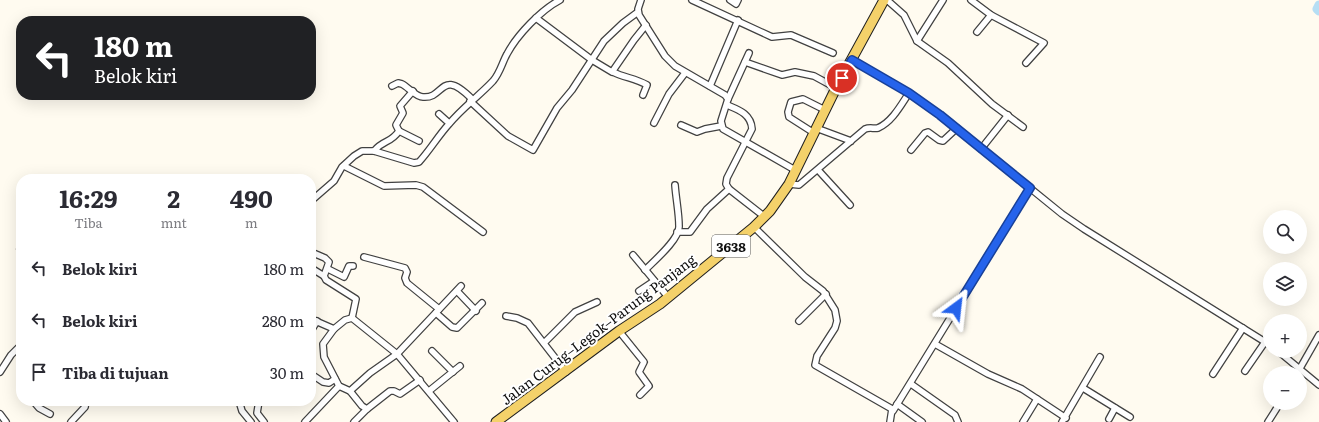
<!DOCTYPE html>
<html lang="id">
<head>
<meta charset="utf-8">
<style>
	:root { --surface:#fff; --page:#f7f7f7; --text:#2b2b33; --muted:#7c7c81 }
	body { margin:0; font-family:Literata,serif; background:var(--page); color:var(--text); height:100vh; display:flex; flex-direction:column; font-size:15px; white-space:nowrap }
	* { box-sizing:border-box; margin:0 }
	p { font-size:13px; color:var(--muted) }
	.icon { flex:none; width:22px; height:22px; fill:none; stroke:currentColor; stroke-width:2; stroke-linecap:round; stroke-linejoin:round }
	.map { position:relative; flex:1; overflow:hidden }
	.details { position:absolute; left:16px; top:174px; width:300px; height:232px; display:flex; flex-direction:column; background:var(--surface); border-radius:16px; box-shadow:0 4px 16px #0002 }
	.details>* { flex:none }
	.banner { position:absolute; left:16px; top:16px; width:300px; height:84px; border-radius:16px; box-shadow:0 4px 16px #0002; background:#202124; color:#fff; overflow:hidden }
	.controls { position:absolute; left:1263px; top:210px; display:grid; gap:8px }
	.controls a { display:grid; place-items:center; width:44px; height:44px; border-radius:50%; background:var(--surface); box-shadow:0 4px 16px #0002; font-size:20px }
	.pin { position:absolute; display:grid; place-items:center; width:34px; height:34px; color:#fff; margin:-17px; border:2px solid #fff; border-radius:50%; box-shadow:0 1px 4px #0007 }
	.me { position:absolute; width:44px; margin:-22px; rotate:30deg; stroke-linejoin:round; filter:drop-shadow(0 0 3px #0008) }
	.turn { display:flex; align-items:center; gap:14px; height:84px; padding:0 12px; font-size:18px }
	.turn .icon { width:52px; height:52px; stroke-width:2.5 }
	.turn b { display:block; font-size:28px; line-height:34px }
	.eta { display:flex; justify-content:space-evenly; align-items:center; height:68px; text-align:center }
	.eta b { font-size:24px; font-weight:700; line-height:28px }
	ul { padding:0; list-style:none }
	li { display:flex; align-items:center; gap:12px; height:52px; padding:0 12px }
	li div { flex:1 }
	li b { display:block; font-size:15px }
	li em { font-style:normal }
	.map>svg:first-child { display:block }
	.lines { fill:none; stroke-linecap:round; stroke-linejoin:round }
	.river { stroke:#b6def4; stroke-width:9 }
	.minor-casing { stroke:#414141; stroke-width:8 }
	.primary-casing { stroke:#1f1f1f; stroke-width:11 }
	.minor { stroke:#fff; stroke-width:5.5 }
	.primary { stroke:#f4d16a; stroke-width:9 }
	.route-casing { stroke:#184099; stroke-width:10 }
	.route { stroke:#2563eb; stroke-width:7 }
	.labels { text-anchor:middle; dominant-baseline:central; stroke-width:4; stroke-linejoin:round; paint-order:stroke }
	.shield { fill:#fff; stroke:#565656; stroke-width:1 }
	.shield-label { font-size:13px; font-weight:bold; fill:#0e0e0e }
	.street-label { font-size:14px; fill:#0e0e0e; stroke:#fff }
</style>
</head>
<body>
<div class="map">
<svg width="1319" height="422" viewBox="0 0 1319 422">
	<rect width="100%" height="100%" fill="#fffbf0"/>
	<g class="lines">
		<polyline class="river" points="1319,5 1317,9 1319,11"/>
		<defs>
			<g id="minor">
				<polyline points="641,0 638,9 639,15 665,56 675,66 725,95 728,99 721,121 723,129 795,170"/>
				<polyline points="692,0 772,37 791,35 833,53"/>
				<polyline points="730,0 736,4 738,0"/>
				<polyline points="887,0 904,15 917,41 948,63 992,104 1023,127"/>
				<polyline points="971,0 991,15 1044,43 1026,63"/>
				<polyline points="536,18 592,60 612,72 634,40 646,25"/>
				<polyline points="977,32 991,15"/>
				<polyline points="917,41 943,0"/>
				<polyline points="852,60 909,93 940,115 1062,214 1084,229 1270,345"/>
				<polyline points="745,62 782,75 795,72 814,76 836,88"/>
				<path d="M613,72C625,78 635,78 647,85L643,95"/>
				<path d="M392,86L398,83L402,84C408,87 416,97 423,97C445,99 440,67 472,99"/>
				<polyline points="710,86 738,20"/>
				<polyline points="728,99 749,53"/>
				<polyline points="470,101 508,136 533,150 557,108 572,90 604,41 623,23 638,12"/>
				<path d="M727,105C739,110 751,114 752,129L727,178L726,184L729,189L765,217"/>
				<polyline points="439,114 449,123"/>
				<polyline points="654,123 669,94 685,73"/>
				<polyline points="681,125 697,132 705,129 721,126"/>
				<polyline points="816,128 851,141"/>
				<polyline points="399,131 419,141"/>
				<polyline points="814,133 789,117 788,112 791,102 803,99 825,110"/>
				<polyline points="981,149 1008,115"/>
				<polyline points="911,150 925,133 928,132 939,140 943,141 957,128"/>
				<path d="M374,151C384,139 390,144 399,131L396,125L403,113L400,106L413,91"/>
				<polyline points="344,166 384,186 416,185 423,187 483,232"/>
				<polyline points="819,171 850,205"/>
				<path d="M789,184L799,185L865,129C870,127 874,129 878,128C892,122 901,105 909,93"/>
				<path d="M311,201L334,181L342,167L354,156L362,151H374L414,163L419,162C430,150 438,136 449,124C462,108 479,96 493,81C500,73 502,63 507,54C517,35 541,10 560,0"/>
				<polyline points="754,227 805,277 823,291 835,310 837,321 835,328 817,356 815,365 892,409 890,422"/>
				<polyline points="677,232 690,232 707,209 729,189"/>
				<polyline points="20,249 21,250"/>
				<polyline points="311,252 325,258 329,262 324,276 326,280 356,299 352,318"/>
				<polyline points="633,255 668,297"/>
				<polyline points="364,257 405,268 407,272 405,278 407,283 439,309"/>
				<polyline points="311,268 324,276"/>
				<polyline points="328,269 344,277 349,266 353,266"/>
				<path d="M645,270C654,261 680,239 679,226C679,213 676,199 675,185"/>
				<polyline points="457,291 476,311"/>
				<polyline points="639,291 654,281"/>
				<polyline points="436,313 452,327 457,328 482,303"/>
				<polyline points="506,316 517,318 528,323 566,372"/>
				<polyline points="311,319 334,329 345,320 352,318 397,354 454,422"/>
				<polyline points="799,321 826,294"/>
				<polyline points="334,329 323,344 324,357 339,386 350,391 362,406 367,409 354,422"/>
				<polyline points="311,331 317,321"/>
				<polyline points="619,331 644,362 639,372 649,386 640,395"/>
				<polyline points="544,343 575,312 597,302"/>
				<polyline points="935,344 988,374 1022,389 1066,418"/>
				<polyline points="432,351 453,372"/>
				<polyline points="1278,351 1319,385"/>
				<polyline points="1299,370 1319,335"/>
				<polyline points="1245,371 1265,342"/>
				<polyline points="0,372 11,355 21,345"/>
				<polyline points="311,374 323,382 329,383 335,379"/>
				<polyline points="1213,374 1243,328"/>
				<polyline points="911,384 955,415 958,422"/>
				<polyline points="1083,388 1130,417"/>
				<polyline points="350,391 370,373 397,354 461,286"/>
				<polyline points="429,391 460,366"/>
				<polyline points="33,401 39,408 50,414"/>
				<polyline points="239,401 242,411 251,422"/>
				<polyline points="259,401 257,413 264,422"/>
				<polyline points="897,404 922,422"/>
				<polyline points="367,409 390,391 394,391 400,394 420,380"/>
				<polyline points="893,411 1030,188"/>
				<polyline points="0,414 6,422"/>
				<polyline points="1109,419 1115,408"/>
				<polyline points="71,422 85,407 86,401"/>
				<polyline points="305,422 339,386"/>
				<polyline points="1023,422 1037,399"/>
				<polyline points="1062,422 1100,357"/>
				<polyline points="1268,422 1280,403"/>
			</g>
			<polyline id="primary" points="496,422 619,331 660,304 754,227 770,211 789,184 836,88 884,0"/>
		</defs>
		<use href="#minor" class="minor-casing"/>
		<use href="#primary" class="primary-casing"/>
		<use href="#minor" class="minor"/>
		<use href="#primary" class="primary"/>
	</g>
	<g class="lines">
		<defs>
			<polyline id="route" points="842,78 852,60 909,93 940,115 1030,188 956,308"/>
		</defs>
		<use href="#route" class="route-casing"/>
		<use href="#route" class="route"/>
	</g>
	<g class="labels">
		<rect class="shield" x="712" y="235" width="38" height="22" rx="3"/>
		<g class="shield-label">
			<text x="731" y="246">3638</text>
		</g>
		<g class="street-label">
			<text transform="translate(598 329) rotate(-37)">Jalan Curug–Legok–Parung Panjang</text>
		</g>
	</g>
</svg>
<div class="controls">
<a><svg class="icon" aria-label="search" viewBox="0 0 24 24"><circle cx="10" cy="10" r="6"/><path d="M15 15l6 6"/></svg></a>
<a><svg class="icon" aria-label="layers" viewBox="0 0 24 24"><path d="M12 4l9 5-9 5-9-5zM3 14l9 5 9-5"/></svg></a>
<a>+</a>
<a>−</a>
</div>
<div class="pin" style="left:842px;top:78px;background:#d93025"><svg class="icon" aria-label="arrive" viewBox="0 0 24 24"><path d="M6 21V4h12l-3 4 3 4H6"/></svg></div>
<svg class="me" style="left:956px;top:308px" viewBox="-20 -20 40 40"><path d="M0-17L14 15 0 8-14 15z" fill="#2563eb" stroke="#fff" stroke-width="4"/></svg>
<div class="banner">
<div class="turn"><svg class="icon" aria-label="left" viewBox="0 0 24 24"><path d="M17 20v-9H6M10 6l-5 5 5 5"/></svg><div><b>180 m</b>Belok kiri</div></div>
</div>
<section class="details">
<div class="eta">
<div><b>16:29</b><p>Tiba</p></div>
<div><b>2</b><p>mnt</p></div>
<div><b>490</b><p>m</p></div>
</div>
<ul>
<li><svg class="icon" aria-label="left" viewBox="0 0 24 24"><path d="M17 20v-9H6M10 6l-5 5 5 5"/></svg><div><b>Belok kiri</b></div><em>180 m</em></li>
<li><svg class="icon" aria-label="left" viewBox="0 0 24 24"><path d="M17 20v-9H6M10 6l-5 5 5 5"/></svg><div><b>Belok kiri</b></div><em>280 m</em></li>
<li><svg class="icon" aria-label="arrive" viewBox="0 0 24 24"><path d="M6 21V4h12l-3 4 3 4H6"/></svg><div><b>Tiba di tujuan</b></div><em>30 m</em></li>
</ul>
</section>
</div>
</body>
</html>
